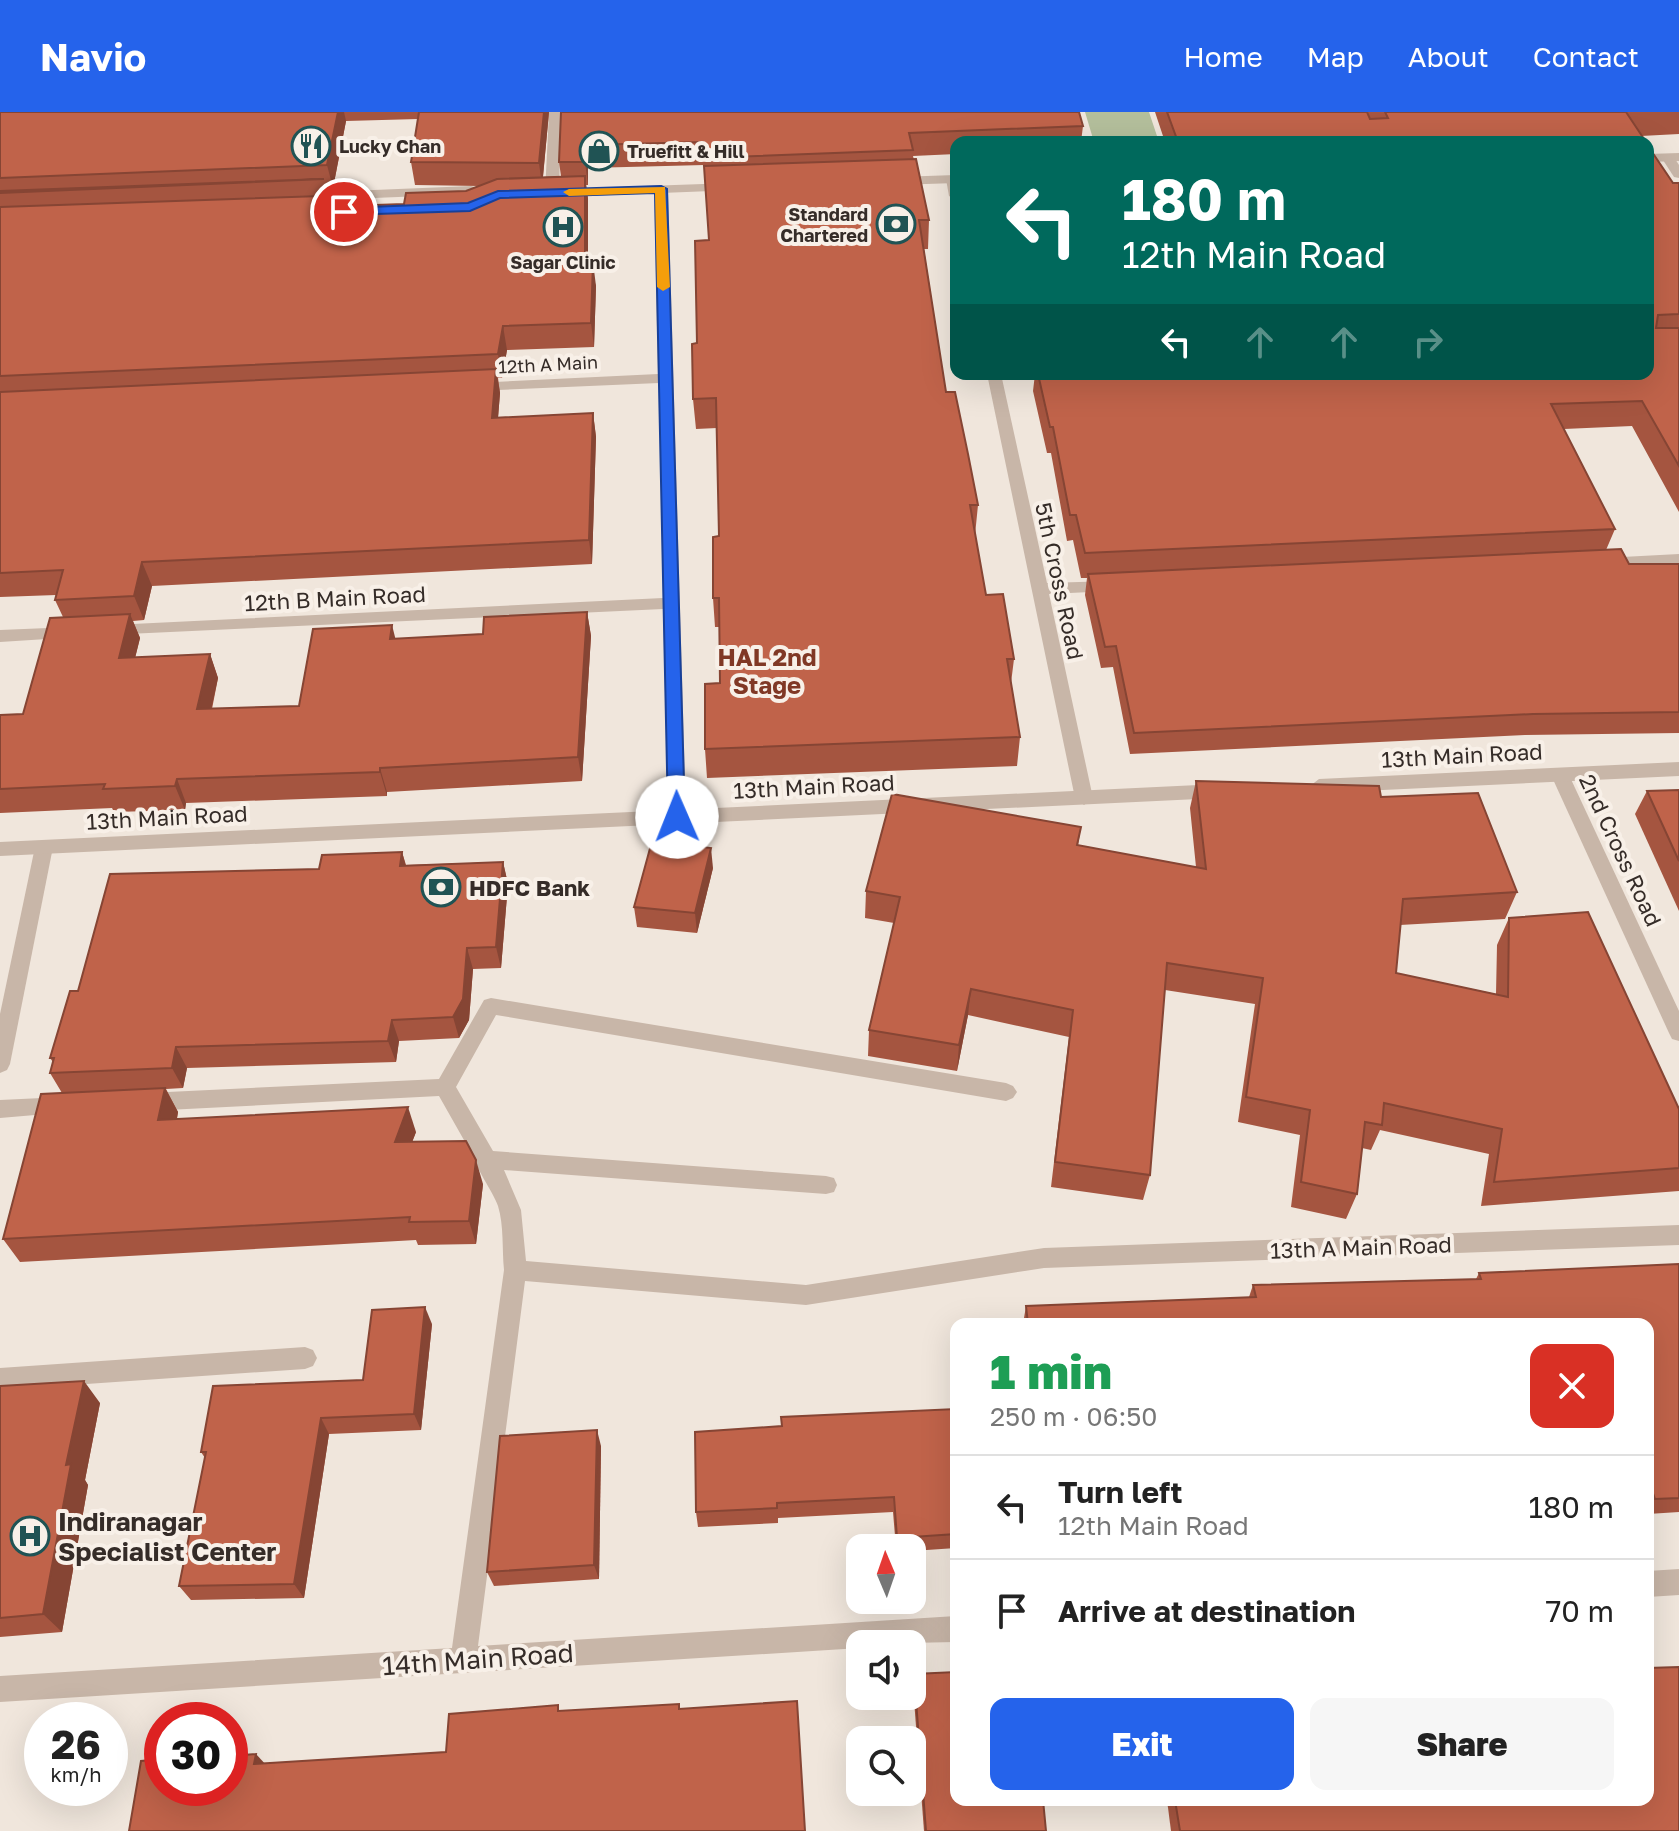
<!DOCTYPE html>
<html lang="en">
<head>
<meta charset="utf-8">
<style>
	:root { --surface:#fff; --page:#f6f6f6; --text:#222; --muted:#767676; --line:#e0e0e0; --accent:#2563eb }
	body { margin:0; font-family:"Golos Text",sans-serif; background:var(--page); color:var(--text); height:100vh; display:flex; flex-direction:column; font-size:30px; white-space:nowrap }
	* { box-sizing:border-box; margin:0 }
	p { font-size:26px; color:var(--muted) }
	.icon { flex:none; width:44px; height:44px; fill:none; stroke:currentColor; stroke-width:2; stroke-linecap:round; stroke-linejoin:round }
	.map { position:relative; flex:1; overflow:hidden }
	.panel { position:absolute; left:950px; top:1206px; width:704px; height:488px; display:flex; flex-direction:column; background:var(--surface); border-radius:16px; box-shadow:0 8px 32px #0002 }
	.panel>* { flex:none }
	.guide { position:absolute; left:950px; top:24px; width:704px; height:244px; border-radius:16px; box-shadow:0 8px 32px #0002; background:#00695c; color:#fff; overflow:hidden }
	.needle { width:52px; rotate:358deg }
	.controls { position:absolute; left:846px; top:1422px; display:grid; gap:16px }
	.controls a { display:grid; place-items:center; width:80px; height:80px; border-radius:16px; background:var(--surface); box-shadow:0 8px 32px #0002; font-size:40px }
	.speed { position:absolute; left:24px; top:1590px; display:flex; gap:16px; font-size:40px; font-weight:700; text-align:center }
	.speed>* { display:grid; place-content:center; width:104px; height:104px; border-radius:50%; background:var(--surface); box-shadow:0 8px 32px #0002; line-height:1 }
	.speed small { font-size:20px; font-weight:400 }
	.speed .limit { border:12px solid #d22; background:#fff; color:#111 }
	.pin { position:absolute; display:grid; place-items:center; width:68px; height:68px; color:#fff; margin:-34px; border:4px solid #fff; border-radius:50%; box-shadow:0 2px 8px #0007 }
	.me { position:absolute; width:88px; margin:-44px; rotate:359deg; stroke-linejoin:round; filter:drop-shadow(0 0 6px #0008) }
	.turn { display:flex; align-items:center; gap:28px; height:168px; padding:0 40px; font-size:36px }
	.turn .icon { width:104px; height:104px; stroke-width:2.5 }
	.turn b { display:block; font-size:56px; line-height:68px }
	.lanes { display:flex; align-items:center; height:76px; padding:0 40px; background:#0003; justify-content:center; gap:40px; direction:ltr }
	.lanes .off { opacity:.35 }
	.round { display:grid; place-items:center; flex:none; width:84px; height:84px; border-radius:16px; background:var(--page) }
	.overview { display:flex; align-items:center; justify-content:space-between; height:136px; padding:0 40px }
	h1 { font-size:48px; font-weight:800; line-height:60px; color:#1e9e55 }
	.button { display:flex; gap:16px; margin-top:auto; padding:16px 40px }
	.button a { flex:1; height:92px; border-radius:16px; background:var(--accent); color:#fff; font-size:32px; font-weight:800; line-height:92px; text-align:center }
	.button a+a { background:var(--page); color:var(--text) }
	ul { padding:0; list-style:none }
	li { display:flex; align-items:center; gap:24px; height:104px; padding:0 40px; border-top:2px solid var(--line) }
	li div { flex:1 }
	li b { display:block; font-size:30px }
	li em { font-style:normal }
	header { display:flex; align-items:center; gap:48px; box-sizing:border-box; height:112px; padding:0 40px; background:var(--accent); color:#fff }
	header strong { font-size:38px }
	nav { display:flex; gap:44px; margin-inline-start:auto; font-size:28px }
	.map>svg:first-child { display:block }
	.green { fill:#b4bf9c }
	.lines { fill:none; stroke-linecap:round; stroke-linejoin:round }
	.minor { fill:#c8b6a8; fill-rule:evenodd }
	.tertiary { fill:#c8b6a8; fill-rule:evenodd }
	.wall { fill:#a55540; fill-rule:evenodd }
	.shaded-wall { fill:#864534 }
	.building { fill:#c0634a; stroke:#864534; stroke-width:2 }
	.route { fill:#2563eb; stroke:#184099; stroke-width:2 }
	.slow { fill:#f59e0b }
	.labels { text-anchor:middle; dominant-baseline:central; stroke-width:8; stroke-linejoin:round; paint-order:stroke }
	.far-poi-label { font-size:18px; font-weight:bold; fill:#352c28; stroke:#f8f0e8; text-anchor:start }
	.far-street-label { font-size:18px; fill:#352c28; stroke:#f8f0e8 }
	.street-label { font-size:22px; fill:#352c28; stroke:#f8f0e8 }
	.poi-label { font-size:22px; font-weight:bold; fill:#352c28; stroke:#f8f0e8; text-anchor:start }
	.neighbourhood-label { font-size:24px; font-weight:bold; fill:#803825; stroke:#f8f0e8 }
	.near-poi-label { font-size:26px; font-weight:bold; fill:#352c28; stroke:#f8f0e8; text-anchor:start }
	.near-street-label { font-size:26px; fill:#352c28; stroke:#f8f0e8 }
</style>
</head>
<body>
<header>
<strong>Navio</strong>
<nav><a>Home</a><a>Map</a><a>About</a><a>Contact</a></nav>
</header>
<div class="map">
<svg width="1679" height="1719" viewBox="0 0 1679 1719">
	<rect width="100%" height="100%" fill="#f0e6dc"/>
	<polygon class="green" points="1085,0 1149,0 1159,30 1094,30"/>
	<g class="lines">
		<g class="minor">
			<polygon points="549,0 561,0 559,81 552,85 545,81"/>
			<polygon points="1662,42 1672,42 1679,53 1679,66 1674,65 1661,45"/>
			<polygon points="953,63 956,64 956,88 949,84 946,67"/>
			<polygon points="661,73 668,77 686,705 684,710 677,712 668,705 663,497 106,523 103,519 112,513 663,486 659,271 474,279 467,275 474,271 658,262 654,77"/>
			<polygon points="987,262 1001,262 1047,471 1111,469 1119,474 1111,479 1049,482 1093,686 1084,693 1075,686"/>
			<polygon points="1679,442 1679,452 1603,456 1595,451 1603,446"/>
			<polygon points="72,515 78,517 78,525 0,530 0,518"/>
			<polygon points="1560,656 1569,663 1679,899 1679,929 1672,927 1669,921 1551,663"/>
			<polygon points="44,728 53,735 10,952 7,958 0,961 0,902 35,735"/>
			<path d="M491,886L1006,971L1013,974L1017,980L1013,986L1006,989L496,903L456,975L493,1039L826,1064L834,1066L837,1073L834,1080L826,1082L504,1058L521,1098L526,1149L806,1173L1044,1136L1679,1113V1133L1044,1156L806,1193L525,1169L478,1534L956,1504V1530L860,1532V1536L0,1590V1564L452,1536L504,1158C502,1138 504,1113 498,1094C493,1080 474,1053 473,1044L439,984L147,999L140,996L136,990L140,984L147,981L439,967L484,888Z"/>
			<polygon points="63,985 70,988 74,994 70,1000 0,1006 0,988"/>
			<polygon points="305,1235 313,1238 317,1246 313,1254 305,1257 0,1278 0,1256"/>
			<polygon points="1679,1457 1679,1483 1648,1485 1648,1459"/>
		</g>
		<g class="tertiary">
			<polygon points="1679,41 1679,49 1648,50 1648,42"/>
			<polygon points="956,63 956,71 896,73 889,69 896,65"/>
			<polygon points="732,71 737,72 737,78 560,85 553,81 560,77"/>
			<polygon points="471,74 499,82 492,86 471,82 301,89 294,85 301,81"/>
			<polygon points="1679,650 1679,664 1319,681 1310,674 1319,667"/>
			<polygon points="1219,672 1228,679 1219,686 0,744 0,730"/>
		</g>
	</g>
	<g class="wall">
		<path d="M0,0H549L543,65L561,64L559,50L561,0L1083,14L1081,30H956V42L913,44L929,108L928,137H924L946,280L978,393L975,423L986,483L1014,547L1011,571L1020,625L1017,654L707,666L705,637L720,571L719,515H715L713,486L719,424L717,316L696,317L693,287L697,231L709,128L704,53L588,56V73H586L588,87V150L596,174L594,235L507,238L502,266H498L500,281L498,306L593,301L596,325L592,452L152,474L144,508L133,509L140,526L135,546L210,542L218,566L212,597L299,594L396,527L483,522L587,500L591,524L582,669L387,680V684L186,691L185,698L114,700L112,696L0,701V603L23,602L63,505L55,488L56,483L0,485ZM418,7L411,50L415,73L479,74L466,79L404,92L323,95L322,91L330,90L326,77L333,76L346,9Z"/>
		<polygon points="1155,0 1679,0 1679,22 1641,24 1646,30 1165,30"/>
		<polygon points="1673,71 1679,71 1679,400 1632,314 1564,317 1615,417 1606,438 1629,452 1679,452 1679,621 1525,623 1130,642 1113,555 1101,556 1085,483 1087,466 1081,466 1073,428 1067,429 1051,341 1047,341 1033,279 1035,262 1648,262"/>
		<polygon points="1196,669 1381,685 1517,780 1505,807 1400,813 1396,861 1496,882 1497,833 1509,806 1679,997 1679,1079 1481,1094 1489,1042 1380,1018 1371,1038 1362,1036 1357,1082 1346,1107 1291,1095 1300,1023 1238,1010 1255,892 1165,878 1150,1063 1143,1088 1051,1075 1069,925 968,903 957,959 868,944 869,918 894,811 865,806 866,779 1081,715 1078,733 1196,755 1190,696"/>
		<polygon points="1679,678 1679,799 1635,702 1647,679"/>
		<polygon points="402,740 406,753 503,750 508,772 501,856 473,857 469,908 459,926 399,929 396,950 187,956 183,976 166,977 178,1000 177,1007 416,1020 412,1030 483,1072 476,1132 418,1133 416,1128 20,1150 3,1127 62,981 50,961 53,950 50,946 78,879 319,757"/>
		<polygon points="713,756 697,821 637,815 634,795"/>
		<polygon points="1679,1152 1679,1400 1648,1402 1648,1212 1023,1212 1026,1194 1249,1185 1253,1173 1476,1167 1479,1161"/>
		<polygon points="432,1212 421,1318 329,1322 304,1486 191,1488 179,1474 205,1346 201,1340 363,1268"/>
		<polygon points="0,1274 100,1291 85,1368 88,1373 62,1520 0,1525"/>
		<polygon points="956,1297 956,1436 912,1439 912,1436 896,1436 893,1400 778,1406 778,1411 698,1415 696,1400 782,1314"/>
		<polygon points="601,1334 599,1467 494,1474 487,1460"/>
		<polygon points="914,1562 1046,1719 924,1719 913,1575"/>
		<polygon points="1167,1688 1648,1688 1679,1719 1171,1719"/>
	</g>
	<g class="shaded-wall">
		<polygon points="338,0 344,0 346,9 333,76 327,53"/>
		<polygon points="544,0 549,0 542,74 539,51"/>
		<polygon points="586,33 588,56 588,73 585,50"/>
		<polygon points="585,64 588,87 588,174 585,150"/>
		<polygon points="321,84 326,107 318,95"/>
		<polygon points="593,150 596,174 594,235 591,211"/>
		<polygon points="503,214 507,238 502,266 498,242"/>
		<polygon points="496,257 500,281 496,330 492,306"/>
		<polygon points="593,301 596,325 592,452 589,428"/>
		<polygon points="142,450 152,474 144,508 134,484"/>
		<polygon points="587,500 591,524 582,669 578,645"/>
		<polygon points="130,502 140,526 129,570 119,546"/>
		<polygon points="392,513 398,537 390,527"/>
		<polygon points="210,542 218,566 206,621 197,597"/>
		<polygon points="380,656 387,680 387,684 380,660"/>
		<polygon points="177,667 186,691 185,698 175,674"/>
		<polygon points="711,736 713,756 697,821 695,801"/>
		<polygon points="402,740 408,762 400,754"/>
		<polygon points="503,750 508,772 501,856 496,835"/>
		<polygon points="467,836 473,857 469,908 459,926 453,905"/>
		<polygon points="971,877 968,903 957,959 959,933"/>
		<polygon points="392,908 399,929 396,950 388,929"/>
		<polygon points="176,935 187,956 183,976 172,956"/>
		<polygon points="165,976 178,1000 172,1032 158,1008"/>
		<polygon points="408,995 416,1020 403,1054 395,1030"/>
		<polygon points="476,1048 483,1072 476,1132 469,1109"/>
		<polygon points="425,1195 432,1212 421,1318 414,1302"/>
		<polygon points="84,1269 100,1291 85,1368 88,1373 62,1520 43,1502 66,1353"/>
		<polygon points="321,1306 329,1322 304,1486 294,1472"/>
		<polygon points="597,1318 601,1334 599,1467 594,1453"/>
		<polygon points="256,1642 267,1654 254,1652"/>
	</g>
	<g class="building">
		<polygon points="0,0 338,0 327,53 0,66"/>
		<polygon points="419,0 544,0 539,51 411,50"/>
		<polygon points="561,0 1079,0 1083,14 909,21 913,38 704,46 703,30 586,33 585,50 559,50"/>
		<polygon points="1167,0 1367,0 1370,7 1388,6 1385,0 1626,0 1646,30 1178,30"/>
		<polygon points="1648,34 1673,71 1679,71 1679,202 1658,203 1656,216 1679,216 1679,354 1642,289 1551,292 1615,417 1085,441 1076,403 1070,403 1053,315 1050,315 1038,262 1648,262"/>
		<polygon points="916,47 929,108 919,108 946,280 955,280 968,342 978,393 970,393 986,483 1003,482 1014,547 1007,547 1020,625 705,637 705,572 720,571 719,486 713,486 713,425 719,424 716,286 693,287 692,232 697,231 695,129 709,128 704,54"/>
		<polygon points="585,64 585,150 593,150 591,211 503,214 498,242 0,264 0,95 321,84 318,95 404,92 406,81 466,79 497,67"/>
		<polygon points="324,67 0,81 0,79"/>
		<polygon points="496,257 492,306 593,301 589,428 142,450 134,484 55,488 63,458 0,461 0,280"/>
		<polygon points="1621,437 1629,452 1679,452 1679,600 1533,602 1134,621 1116,534 1105,535 1088,462"/>
		<polygon points="587,500 578,645 380,656 380,660 177,667 175,674 103,677 105,672 0,677 0,603 23,602 50,506 130,502 119,546 210,542 197,597 299,594 313,517 392,513 390,527 483,522 484,505"/>
		<polygon points="1196,669 1379,674 1381,685 1478,681 1517,780 1403,787 1396,861 1508,885 1509,806 1588,800 1679,997 1679,1056 1494,1070 1502,1017 1384,991 1382,1013 1365,1010 1357,1082 1301,1070 1310,998 1246,985 1263,866 1167,851 1150,1063 1055,1050 1073,898 971,877 959,933 869,918 900,785 866,779 892,682 1081,715 1077,733 1206,757"/>
		<polygon points="1679,678 1679,749 1647,679"/>
		<polygon points="652,729 711,736 695,801 634,795"/>
		<polygon points="402,740 400,754 503,750 496,835 467,836 463,887 453,905 392,908 388,929 176,935 172,956 50,961 54,946 50,946 70,879 78,879 110,762 319,757 322,743"/>
		<polygon points="165,976 158,1008 408,995 395,1030 466,1029 476,1048 469,1109 409,1110 410,1105 3,1127 41,982"/>
		<polygon points="1679,1152 1679,1386 1655,1387 1648,1367 1648,1212 1028,1212 1026,1194 1256,1185 1253,1173 1481,1167 1479,1161"/>
		<polygon points="425,1195 414,1302 321,1306 294,1472 179,1474 206,1340 201,1340 213,1274 363,1268 372,1198"/>
		<polygon points="84,1269 66,1353 71,1352 43,1502 0,1506 0,1274"/>
		<polygon points="956,1297 956,1422 897,1426 894,1385 777,1391 777,1396 696,1400 695,1320 782,1314 781,1305"/>
		<polygon points="597,1318 594,1453 487,1460 500,1324"/>
		<polygon points="1679,1555 1679,1719 1180,1719 1175,1688 1648,1688 1648,1556"/>
		<polygon points="956,1560 956,1688 1043,1688 1046,1719 926,1719 914,1562"/>
		<polygon points="797,1589 805,1719 129,1719 141,1649 162,1647 162,1676 230,1676 230,1644 256,1642 254,1652 446,1640 449,1602 558,1593 558,1599 679,1592 679,1597"/>
	</g>
	<polygon class="route" points="661,74 667,77 685,705 677,711 668,705 655,81 500,86 470,99 344,103 338,100 344,96 468,91 498,79"/>
	<polygon class="slow" points="665,75 670,175 663,179 657,175 655,81 569,84 563,80 569,77"/>
	<defs>
		<symbol id="restaurant-ring" viewBox="-11 -11 22 22"><circle r="9.5" fill="#f8f0e8" stroke="#205354" stroke-width="1.5"/><path d="M-5-6h1v4h1v-4h1v4h1v-4h1v5L-1.5 .5V6h-2V.5L-5-1ZM5-6V6H3V1.5H1.5Q1.5-4 5-6Z" fill="#205354"/></symbol>
		<symbol id="shop-ring" viewBox="-11 -11 22 22"><circle r="9.5" fill="#f8f0e8" stroke="#205354" stroke-width="1.5"/><path d="M-5-2.5h2.3a2.7 3.5 0 0 1 5.4 0H5L5.5 6h-11ZM-1.5-2.5h3a1.5 2.3 0 0 0-3 0Z" fill="#205354"/></symbol>
		<symbol id="bank-ring" viewBox="-11 -11 22 22"><circle r="9.5" fill="#f8f0e8" stroke="#205354" stroke-width="1.5"/><path d="M-6-4H6V4H-6ZM0-2.3a2.3 2.3 0 1 0 0 4.6a2.3 2.3 0 1 0 0-4.6Z" fill="#205354"/></symbol>
		<symbol id="hospital-ring" viewBox="-11 -11 22 22"><circle r="9.5" fill="#f8f0e8" stroke="#205354" stroke-width="1.5"/><path d="M-5-5h3v3.5h4V-5h3V5h-3V1.5h-4V5h-3Z" fill="#205354"/></symbol>
	</defs>
	<g fill-rule="evenodd">
		<use href="#restaurant-ring" x="289" y="12" width="44" height="44"/>
		<use href="#shop-ring" x="577" y="17" width="44" height="44"/>
		<use href="#bank-ring" x="874" y="90" width="44" height="44"/>
		<use href="#hospital-ring" x="541" y="93" width="44" height="44"/>
		<use href="#bank-ring" x="419" y="753" width="44" height="44"/>
		<use href="#hospital-ring" x="8" y="1402" width="44" height="44"/>
	</g>
	<g class="labels">
		<g class="far-poi-label">
			<text x="339" y="34">Lucky Chan</text>
			<text x="627" y="39">Truefitt &amp; Hill</text>
			<text x="868" y="102" text-anchor="end">Standard<tspan x="868" dy="21">Chartered</tspan></text>
			<text x="563" y="150" text-anchor="middle">Sagar Clinic</text>
		</g>
		<g class="far-street-label">
			<text transform="translate(548 252) rotate(-3)">12th A Main</text>
		</g>
		<g class="street-label">
			<text transform="translate(1060 469) rotate(78)">5th Cross Road</text>
			<text transform="translate(335 486) rotate(-3)">12th B Main Road</text>
			<text transform="translate(1462 643) rotate(-3)">13th Main Road</text>
			<text transform="translate(814 674) rotate(-3)">13th Main Road</text>
			<text transform="translate(167 705) rotate(-3)">13th Main Road</text>
			<text transform="translate(1621 738) rotate(65)">2nd Cross Road</text>
			<text transform="translate(1361 1135) rotate(-2)">13th A Main Road</text>
		</g>
		<g class="poi-label">
			<text x="469" y="775">HDFC Bank</text>
		</g>
		<g class="neighbourhood-label">
			<text x="767" y="544">HAL 2nd<tspan x="767" dy="28">Stage</tspan></text>
		</g>
		<g class="near-poi-label">
			<text x="58" y="1409">Indiranagar<tspan x="58" dy="30">Specialist Center</tspan></text>
		</g>
		<g class="near-street-label">
			<text transform="translate(478 1547) rotate(-4)">14th Main Road</text>
		</g>
	</g>
</svg>
<div class="controls">
<a><svg class="needle" viewBox="-14 -14 28 28"><path d="M0-13l5 13h-10z" fill="#e53935"/><path d="M0 13l5-13h-10z" fill="#767676"/></svg></a>
<a><svg class="icon" aria-label="sound" viewBox="0 0 24 24"><path d="M4 9h4l5-4v14l-5-4H4zM17 9q2 3 0 6"/></svg></a>
<a><svg class="icon" aria-label="search" viewBox="0 0 24 24"><circle cx="10" cy="10" r="6"/><path d="M15 15l6 6"/></svg></a>
</div>
<div class="speed"><div>26<small>km/h</small></div><div class="limit">30</div></div>
<div class="pin" style="left:344px;top:100px;background:#d93025"><svg class="icon" aria-label="arrive" viewBox="0 0 24 24"><path d="M6 21V4h12l-3 4 3 4H6"/></svg></div>
<svg class="me" style="left:677px;top:705px" viewBox="-20 -20 40 40"><circle r="19" fill="#fff"/><path d="M0-13L10 11 0 6-10 11z" fill="#2563eb"/></svg>
<div class="guide">
<div class="turn"><svg class="icon" aria-label="left" viewBox="0 0 24 24"><path d="M17 20v-9H6M10 6l-5 5 5 5"/></svg><div><b>180 m</b>12th Main Road</div></div>
<div class="lanes"><svg class="icon" aria-label="left" viewBox="0 0 24 24"><path d="M17 20v-9H6M10 6l-5 5 5 5"/></svg><svg class="icon off" aria-label="ahead" viewBox="0 0 24 24"><path d="M12 20V5M6 11l6-6 6 6"/></svg><svg class="icon off" aria-label="ahead" viewBox="0 0 24 24"><path d="M12 20V5M6 11l6-6 6 6"/></svg><svg class="icon off" aria-label="right" viewBox="0 0 24 24"><path d="M7 20v-9h11M14 6l5 5-5 5"/></svg></div>
</div>
<section class="panel">
<div class="overview"><div><h1>1 min</h1><p>250 m · 06:50</p></div><a class="round" style="background:#d93025;color:#fff"><svg class="icon" aria-label="close" viewBox="0 0 24 24"><path d="M6 6l12 12M18 6L6 18"/></svg></a></div>
<ul>
<li><svg class="icon" aria-label="left" viewBox="0 0 24 24"><path d="M17 20v-9H6M10 6l-5 5 5 5"/></svg><div><b>Turn left</b><p>12th Main Road</p></div><em>180 m</em></li>
<li><svg class="icon" aria-label="arrive" viewBox="0 0 24 24"><path d="M6 21V4h12l-3 4 3 4H6"/></svg><div><b>Arrive at destination</b></div><em>70 m</em></li>
</ul>
<div class="button"><a>Exit</a><a>Share</a></div>
</section>
</div>
</body>
</html>
